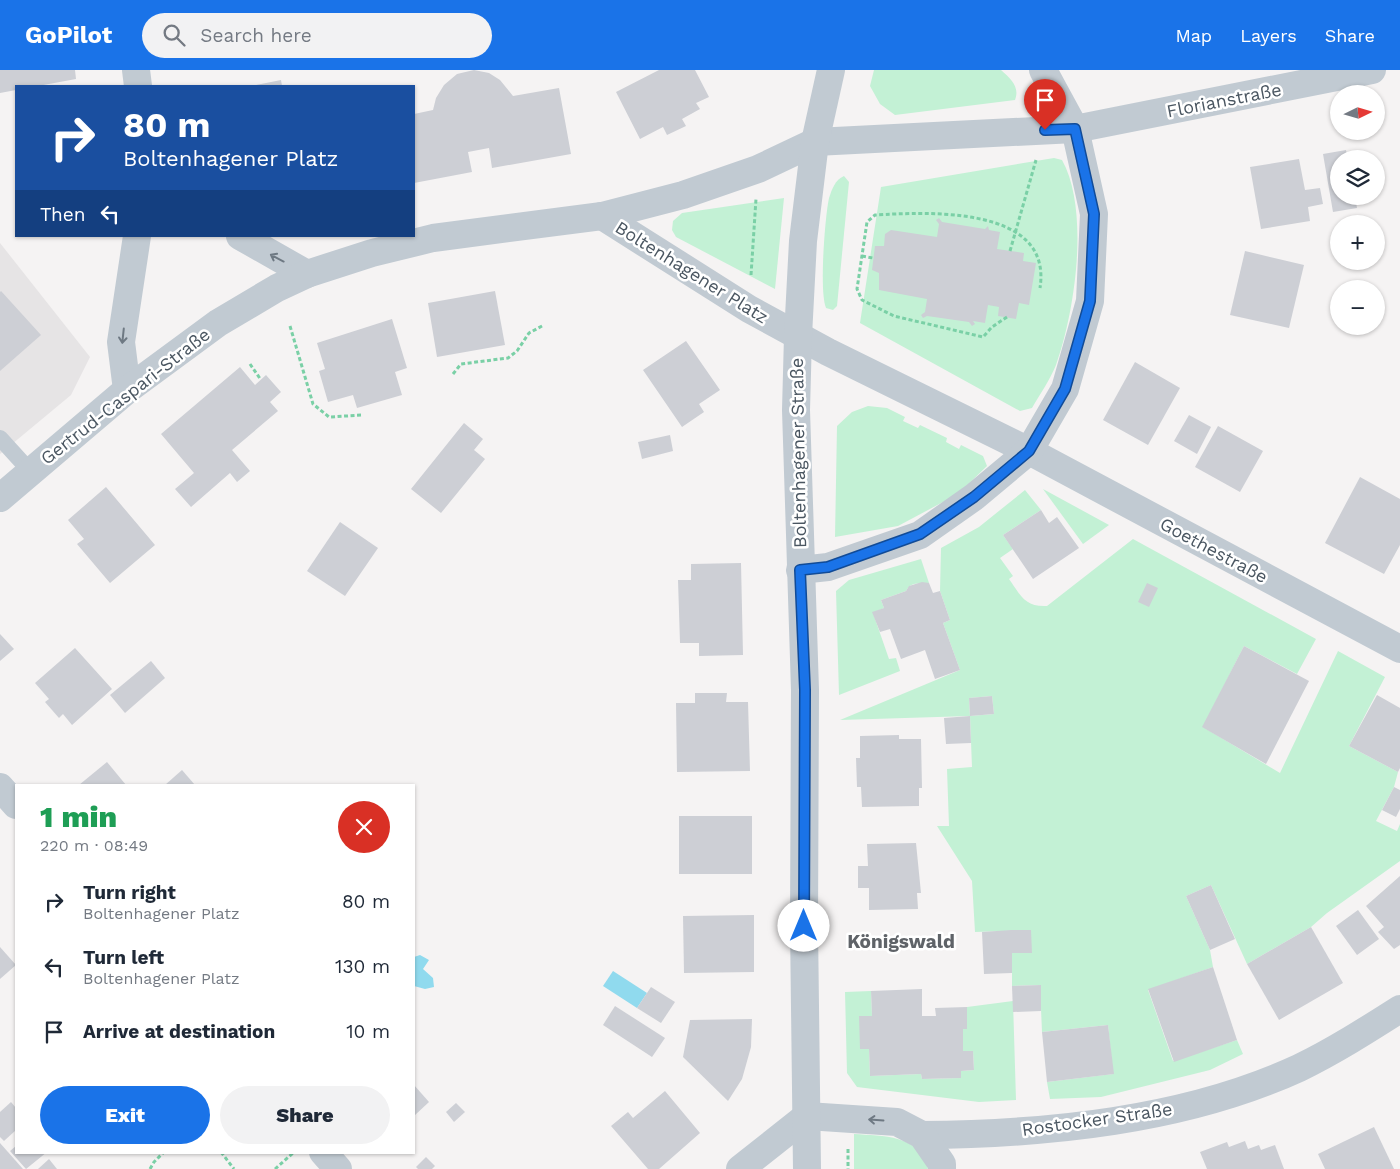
<!DOCTYPE html>
<html lang="en">
<head>
<meta charset="utf-8">
<style>
	:root { --surface:#fff; --page:#f2f2f3; --text:#1f2937; --muted:#747a83; --accent:#1a73e8 }
	body { margin:0; font-family:"Work Sans",sans-serif; background:var(--page); color:var(--text); height:100vh; display:flex; flex-direction:column; font-size:19px; white-space:nowrap }
	* { box-sizing:border-box; margin:0 }
	p { font-size:16px; color:var(--muted) }
	.icon { flex:none; width:28px; height:28px; fill:none; stroke:currentColor; stroke-width:2; stroke-linecap:round; stroke-linejoin:round }
	.map { position:relative; flex:1; overflow:hidden }
	.panel { position:absolute; left:15px; top:714px; width:400px; height:370px; display:flex; flex-direction:column; background:var(--surface); border-radius:0px; box-shadow:0 1px 4px #0004 }
	.panel>* { flex:none }
	.guide { position:absolute; left:15px; top:15px; width:400px; height:152px; border-radius:0px; box-shadow:0 1px 4px #0004; background:#1a4fa0; color:#fff; overflow:hidden }
	.needle { width:32px; rotate:85deg }
	.tools { position:absolute; left:1330px; top:15px; display:grid; gap:10px }
	.tools a { display:grid; place-items:center; width:55px; height:55px; border-radius:50%; background:var(--surface); box-shadow:0 1px 4px #0004; font-size:25px }
	.pin { position:absolute; display:grid; place-items:center; width:42px; height:42px; color:#fff; margin:-51px -21px; border-radius:50% 50% 50% 0; rotate:-45deg; box-shadow:0 0 5px #0007 }
	.pin .icon { rotate:45deg }
	.me { position:absolute; width:55px; margin:-28px; rotate:0deg; stroke-linejoin:round; filter:drop-shadow(0 0 4px #0008) }
	.turn { display:flex; align-items:center; gap:18px; height:105px; padding:0 25px; font-size:22px }
	.turn .icon { width:65px; height:65px; stroke-width:2.5 }
	.turn b { display:block; font-size:35px; line-height:42px }
	.then { display:flex; align-items:center; height:48px; padding:0 25px; background:#0003; gap:10px; font-size:19px }
	.round { display:grid; place-items:center; flex:none; width:52px; height:52px; border-radius:26px; background:var(--page) }
	.overview { display:flex; align-items:center; justify-content:space-between; height:85px; padding:0 25px }
	h1 { font-size:30px; font-weight:800; line-height:38px; color:#1e9e55 }
	.action { display:flex; gap:10px; margin-top:auto; padding:10px 25px }
	.action a { flex:1; height:58px; border-radius:30px; background:var(--accent); color:#fff; font-size:20px; font-weight:800; line-height:58px; text-align:center }
	.action a+a { background:var(--page); color:var(--text) }
	ul { padding:0; list-style:none }
	li { display:flex; align-items:center; gap:15px; height:65px; padding:0 25px }
	li div { flex:1 }
	li b { display:block; font-size:19px }
	li em { font-style:normal }
	header { display:flex; align-items:center; gap:30px; box-sizing:border-box; height:70px; padding:0 25px; background:var(--accent); color:#fff }
	header strong { font-size:24px }
	nav { display:flex; gap:28px; margin-inline-start:auto; font-size:18px }
	.search { width:350px; height:45px; background:var(--page); display:flex; align-items:center; gap:12px; box-sizing:border-box; padding:0 18px; border-radius:28px; color:var(--muted); font-size:19px }
	.map>svg:first-child { display:block }
	.education { fill:#e6e4e5 }
	.green { fill:#c3f1d5; fill-rule:evenodd }
	.water { fill:#90daee }
	.building { fill:#cdcfd5 }
	.lines { fill:none; stroke-linecap:round; stroke-linejoin:round }
	.path { stroke:#7ad0a6; stroke-width:3; stroke-dasharray:4 2.5; stroke-linecap:butt }
	.service { stroke:#c1cad2; stroke-width:16 }
	.minor { stroke:#c1cad2; stroke-width:28 }
	.tertiary { stroke:#c1cad2; stroke-width:28 }
	.oneway { stroke:#6e7983 }
	.route-casing { stroke:#114b97; stroke-width:12 }
	.route { stroke:#1a73e8; stroke-width:9 }
	.labels { text-anchor:middle; dominant-baseline:central; stroke-width:5; stroke-linejoin:round; paint-order:stroke }
	.street-label { font-size:18px; fill:#4a5661; stroke:#fff }
	.neighbourhood-label { font-size:19px; font-weight:bold; fill:#5f6368; stroke:#fff }
</style>
</head>
<body>
<header>
<strong>GoPilot</strong>
<div class="search"><svg class="icon" aria-label="search" viewBox="0 0 24 24"><circle cx="10" cy="10" r="6"/><path d="M15 15l6 6"/></svg>Search here</div>
<nav><a>Map</a><a>Layers</a><a>Share</a></nav>
</header>
<div class="map">
<svg width="1400" height="1099" viewBox="0 0 1400 1099">
	<rect width="100%" height="100%" fill="#f5f3f3"/>
	<polygon class="education" points="0,173 90,287 71,325 0,384"/>
	<g class="green">
		<path d="M874,0H1001C1011,9 1020,17 1015,30L895,45L880,34L870,16Z"/>
		<path d="M1054,88L1062,90C1090,140 1075,242 1056,295C1050,310 1040,324 1032,338L1020,341L860,253L881,117Z"/>
		<path d="M844,106L849,112L837,236L833,240L826,238C819,222 825,146 829,128C832,119 835,110 844,106Z"/>
		<polygon points="784,128 775,219 676,167 672,160 673,151 682,143"/>
		<polygon points="868,336 887,338 905,347 903,351 918,358 920,355 947,368 946,372 959,379 961,375 983,386 987,396 958,424 898,456 835,467 837,356 852,342"/>
		<polygon points="1043,419 1109,455 1083,474"/>
		<path d="M1025,420L1041,440L1003,465L1013,479L1000,488L1013,506L1009,509C1021,526 1025,537 1047,536L1133,469L1316,569L1297,604L1244,576L1203,657L1280,703L1338,581L1385,607L1349,676L1398,702L1394,717L1376,751L1397,761L1400,754V791L1327,843L1311,857L1247,894L1211,815L1186,826L1210,880L1213,897L1148,920L1173,991L1237,970L1243,984L1210,1000L1101,1027L1050,1029L1047,1012L1113,1004L1108,955L1042,962L1040,915L1012,916V883H1031V860L975,862L972,811L937,756H949L947,699L972,697L970,646L840,650L960,600L943,553L950,550L940,521L941,478L979,457ZM992,626L994,644L970,646L969,628Z"/>
		<path d="M921,489L929,513C920,515 912,510 906,521L881,530L884,538L873,543L889,589L896,588L900,601L839,625L836,521L849,510Z"/>
		<polygon points="871,921 872,946 859,946 869,979 870,1006 921,1004 922,1009 961,1008 961,1001 974,1000 973,981 963,981 963,959 967,959 967,937 1013,931 1016,1030 979,1032 857,1017 847,1003 845,922"/>
		<path d="M854,1064C883,1066 919,1064 928,1099H854Z"/>
	</g>
	<g class="water">
		<polygon points="420,885 429,890 423,899 433,908 434,917 425,919 414,916 414,887"/>
		<polygon points="613,901 647,923 637,938 603,916"/>
	</g>
	<g class="building">
		<polygon points="0,0 75,0 76,9 38,16 16,16 16,20 0,23"/>
		<polygon points="474,0 489,3 500,10 513,26 559,18 571,84 492,98 489,78 468,82 472,102 414,113 414,44 433,40 436,28 444,15 457,4"/>
		<polygon points="659,0 695,0 709,27 696,33 700,39 682,49 686,56 667,65 663,57 640,69 616,22"/>
		<polygon points="281,10 282,16 256,16 256,15"/>
		<polygon points="1346,80 1348,89 1339,89 1339,126 1355,126 1357,138 1333,142 1323,84"/>
		<polygon points="1299,89 1305,120 1320,118 1323,134 1308,137 1310,151 1261,159 1250,97"/>
		<polygon points="939,148 942,152 985,159 988,156 989,160 1000,162 997,179 1024,183 1023,191 1036,193 1029,235 1019,233 1016,249 998,246 999,237 988,235 985,253 973,251 975,254 972,256 969,252 927,246 923,248 921,245 925,242 927,229 879,220 879,203 872,200 875,176 884,176 885,164 891,160 937,167 939,154 936,150"/>
		<polygon points="1245,181 1304,195 1289,258 1230,245"/>
		<polygon points="1,221 41,265 0,301 0,222"/>
		<polygon points="495,221 505,275 437,287 428,233"/>
		<polygon points="392,249 407,298 395,302 402,325 357,338 353,325 328,332 319,301 325,299 317,273"/>
		<polygon points="686,271 720,320 699,334 704,342 682,357 643,300"/>
		<polygon points="1135,292 1180,318 1148,375 1103,350"/>
		<polygon points="240,297 255,315 266,305 281,322 270,332 278,341 232,380 250,401 237,412 230,403 191,437 175,419 194,403 161,364"/>
		<polygon points="1189,345 1211,357 1197,384 1174,371"/>
		<polygon points="464,353 483,369 474,380 485,389 441,443 411,419"/>
		<polygon points="1218,356 1263,381 1240,422 1195,397"/>
		<polygon points="670,365 673,381 642,389 638,372"/>
		<polygon points="1360,407 1400,429 1400,475 1384,504 1325,473"/>
		<polygon points="106,417 155,475 110,513 77,474 84,469 68,450"/>
		<polygon points="1041,440 1049,453 1057,447 1079,478 1033,509 1003,465"/>
		<polygon points="340,452 378,478 345,526 307,501"/>
		<polygon points="741,493 743,585 699,586 699,573 680,573 678,510 691,510 691,494"/>
		<polygon points="922,512 929,513 933,523 940,521 950,550 943,553 960,600 935,609 925,580 901,589 890,559 880,562 872,542 884,538 881,530 906,521 909,516"/>
		<polygon points="1147,513 1158,518 1149,537 1138,532"/>
		<polygon points="0,564 14,579 0,591"/>
		<polygon points="1244,576 1309,611 1266,694 1202,657"/>
		<polygon points="75,578 112,619 72,655 63,644 59,648 45,632 49,629 35,613"/>
		<polygon points="151,591 165,608 125,643 110,625"/>
		<polygon points="695,623 727,623 726,632 748,632 750,701 677,702 676,633 695,633"/>
		<polygon points="1377,625 1400,638 1400,698 1398,702 1349,676"/>
		<polygon points="992,626 994,644 970,646 971,673 946,674 944,648 970,646 969,628"/>
		<polygon points="899,665 899,669 921,669 922,718 919,718 919,736 862,737 861,717 857,717 856,688 860,688 860,666"/>
		<polygon points="107,692 126,715 79,715"/>
		<polygon points="182,700 195,715 165,715"/>
		<polygon points="1394,717 1400,720 1400,739 1396,747 1382,740"/>
		<rect x="679" y="746" width="73" height="58"/>
		<polygon points="916,773 921,823 917,823 918,839 869,840 869,818 858,818 858,796 868,796 867,774"/>
		<polygon points="1400,806 1400,875 1394,879 1378,862 1384,857 1366,836"/>
		<polygon points="1211,815 1235,869 1210,880 1186,826"/>
		<polygon points="1358,840 1379,869 1357,885 1336,856"/>
		<polygon points="754,845 754,902 684,903 683,846"/>
		<polygon points="1311,857 1343,913 1279,950 1247,894"/>
		<polygon points="1011,860 1031,860 1032,883 1012,883 1012,903 984,904 982,862"/>
		<polygon points="0,877 16,895 0,909"/>
		<polygon points="1213,897 1237,970 1174,992 1148,919"/>
		<polygon points="1041,915 1041,941 1013,942 1012,916"/>
		<polygon points="651,917 675,932 661,953 637,938"/>
		<polygon points="922,919 922,946 936,946 935,938 967,937 967,959 963,959 963,981 973,981 974,1000 961,1001 961,1008 922,1009 921,1004 870,1006 869,979 860,979 859,946 872,946 871,921"/>
		<polygon points="615,936 665,968 652,987 603,955"/>
		<polygon points="752,949 751,977 742,1009 728,1031 683,987 690,950"/>
		<polygon points="1108,955 1114,1004 1047,1012 1042,962"/>
		<polygon points="414,1015 429,1032 414,1046"/>
		<polygon points="665,1021 700,1063 659,1099 648,1099 611,1056 628,1042 633,1048"/>
		<polygon points="11,1032 16,1038 16,1060 4,1071 0,1067 0,1042"/>
		<polygon points="456,1033 465,1042 454,1052 446,1042"/>
		<polygon points="1374,1057 1394,1099 1325,1099 1318,1084"/>
		<polygon points="1245,1071 1248,1079 1259,1075 1261,1080 1275,1075 1284,1099 1207,1099 1200,1082 1227,1072 1229,1077"/>
		<polygon points="0,1073 23,1099 0,1099"/>
		<polygon points="16,1076 16,1082 47,1082 26,1099 10,1081"/>
		<polygon points="426,1087 435,1096 432,1099 418,1099 416,1097"/>
		<polygon points="49,1089 57,1099 38,1099"/>
	</g>
	<g class="lines">
		<g class="path">
			<polyline points="1010,181 1036,90"/>
			<polyline points="862,186 873,188"/>
			<polyline points="751,205 756,129"/>
			<path d="M1007,247L992,257L983,267L894,246L862,230L857,219L867,152L875,145C927,142 1053,135 1040,218"/>
			<polyline points="290,256 313,334 329,347 363,345"/>
			<polyline points="250,294 261,310"/>
			<polyline points="453,304 461,294 508,288 517,281 529,263 544,255"/>
			<polyline points="848,1079 848,1099"/>
			<polyline points="221,1082 234,1099"/>
			<polyline points="150,1099 154,1092 164,1082"/>
			<polyline points="275,1099 293,1083"/>
		</g>
		<polyline class="service" points="0,368 30,401"/>
		<g class="minor">
			<polyline points="136,0 138,16"/>
			<polyline points="602,146 749,239 828,282 1029,381 1400,579"/>
			<polyline points="240,166 307,204"/>
			<polyline points="127,320 121,272 137,166"/>
			<polyline points="0,428 127,320 218,253 277,218 307,204 372,183 433,168 602,146 683,125 758,99 815,72 1075,59 1372,0"/>
			<polyline points="800,500 828,497 920,465 974,427 1029,381 1065,319 1090,231 1094,144 1075,59 1043,0"/>
			<polyline points="0,717 16,735"/>
			<path d="M922,1065C1046,1064 1184,1051 1299,998C1334,981 1367,960 1400,939"/>
			<polyline points="323,1082 338,1099"/>
			<polyline points="740,1099 807,1046 897,1052 922,1065 942,1094 942,1099"/>
		</g>
		<polyline class="tertiary" points="807,1099 804,856 805,620 796,340 798,266 803,171 815,72 831,0"/>
	</g>
	<defs><path id="oneway-shaft" d="M-6 0H5M1.5-3L5.5 0L1.5 3" fill="none" stroke-width="1.6" stroke-linecap="round" stroke-linejoin="round" transform="scale(1.25)"/></defs>
	<g class="oneway">
		<use href="#oneway-shaft" transform="translate(277 188) rotate(-152)"/>
		<use href="#oneway-shaft" transform="translate(123 266) rotate(96)"/>
		<use href="#oneway-shaft" transform="translate(876 1050) rotate(-176)"/>
	</g>
	<g class="lines">
		<defs>
			<polyline id="route" points="804,856 805,620 800,500 828,497 920,464 974,427 1029,381 1065,319 1090,231 1094,144 1075,59 1045,60"/>
		</defs>
		<use href="#route" class="route-casing"/>
		<use href="#route" class="route"/>
	</g>
	<g class="labels">
		<g class="street-label">
			<text transform="translate(1224 30) rotate(-11)">Florianstraße</text>
			<text transform="translate(692 202) rotate(32)">Boltenhagener Platz</text>
			<text transform="translate(125 326) rotate(-38)">Gertrud-Caspari-Straße</text>
			<text transform="translate(798 383) rotate(-91)">Boltenhagener Straße</text>
			<text transform="translate(1214 480) rotate(28)">Goethestraße</text>
			<text transform="translate(1097 1049) rotate(-8)">Rostocker Straße</text>
		</g>
		<g class="neighbourhood-label">
			<text x="901" y="871">Königswald</text>
		</g>
	</g>
</svg>
<div class="tools">
<a><svg class="needle" viewBox="-14 -14 28 28"><path d="M0-13l5 13h-10z" fill="#e53935"/><path d="M0 13l5-13h-10z" fill="#747a83"/></svg></a>
<a><svg class="icon" aria-label="layers" viewBox="0 0 24 24"><path d="M12 4l9 5-9 5-9-5zM3 14l9 5 9-5"/></svg></a>
<a>+</a>
<a>−</a>
</div>
<div class="pin" style="left:1045px;top:60px;background:#d93025"><svg class="icon" aria-label="arrive" viewBox="0 0 24 24"><path d="M6 21V4h12l-3 4 3 4H6"/></svg></div>
<svg class="me" style="left:804px;top:856px" viewBox="-20 -20 40 40"><circle r="19" fill="#fff"/><path d="M0-13L10 11 0 6-10 11z" fill="#1a73e8"/></svg>
<div class="guide">
<div class="turn"><svg class="icon" aria-label="right" viewBox="0 0 24 24"><path d="M7 20v-9h11M14 6l5 5-5 5"/></svg><div><b>80 m</b>Boltenhagener Platz</div></div>
<div class="then">Then<svg class="icon" aria-label="left" viewBox="0 0 24 24"><path d="M17 20v-9H6M10 6l-5 5 5 5"/></svg></div>
</div>
<section class="panel">
<div class="overview"><div><h1>1 min</h1><p>220 m · 08:49</p></div><a class="round" style="background:#d93025;color:#fff"><svg class="icon" aria-label="close" viewBox="0 0 24 24"><path d="M6 6l12 12M18 6L6 18"/></svg></a></div>
<ul>
<li><svg class="icon" aria-label="right" viewBox="0 0 24 24"><path d="M7 20v-9h11M14 6l5 5-5 5"/></svg><div><b>Turn right</b><p>Boltenhagener Platz</p></div><em>80 m</em></li>
<li><svg class="icon" aria-label="left" viewBox="0 0 24 24"><path d="M17 20v-9H6M10 6l-5 5 5 5"/></svg><div><b>Turn left</b><p>Boltenhagener Platz</p></div><em>130 m</em></li>
<li><svg class="icon" aria-label="arrive" viewBox="0 0 24 24"><path d="M6 21V4h12l-3 4 3 4H6"/></svg><div><b>Arrive at destination</b></div><em>10 m</em></li>
</ul>
<div class="action"><a>Exit</a><a>Share</a></div>
</section>
</div>
</body>
</html>
